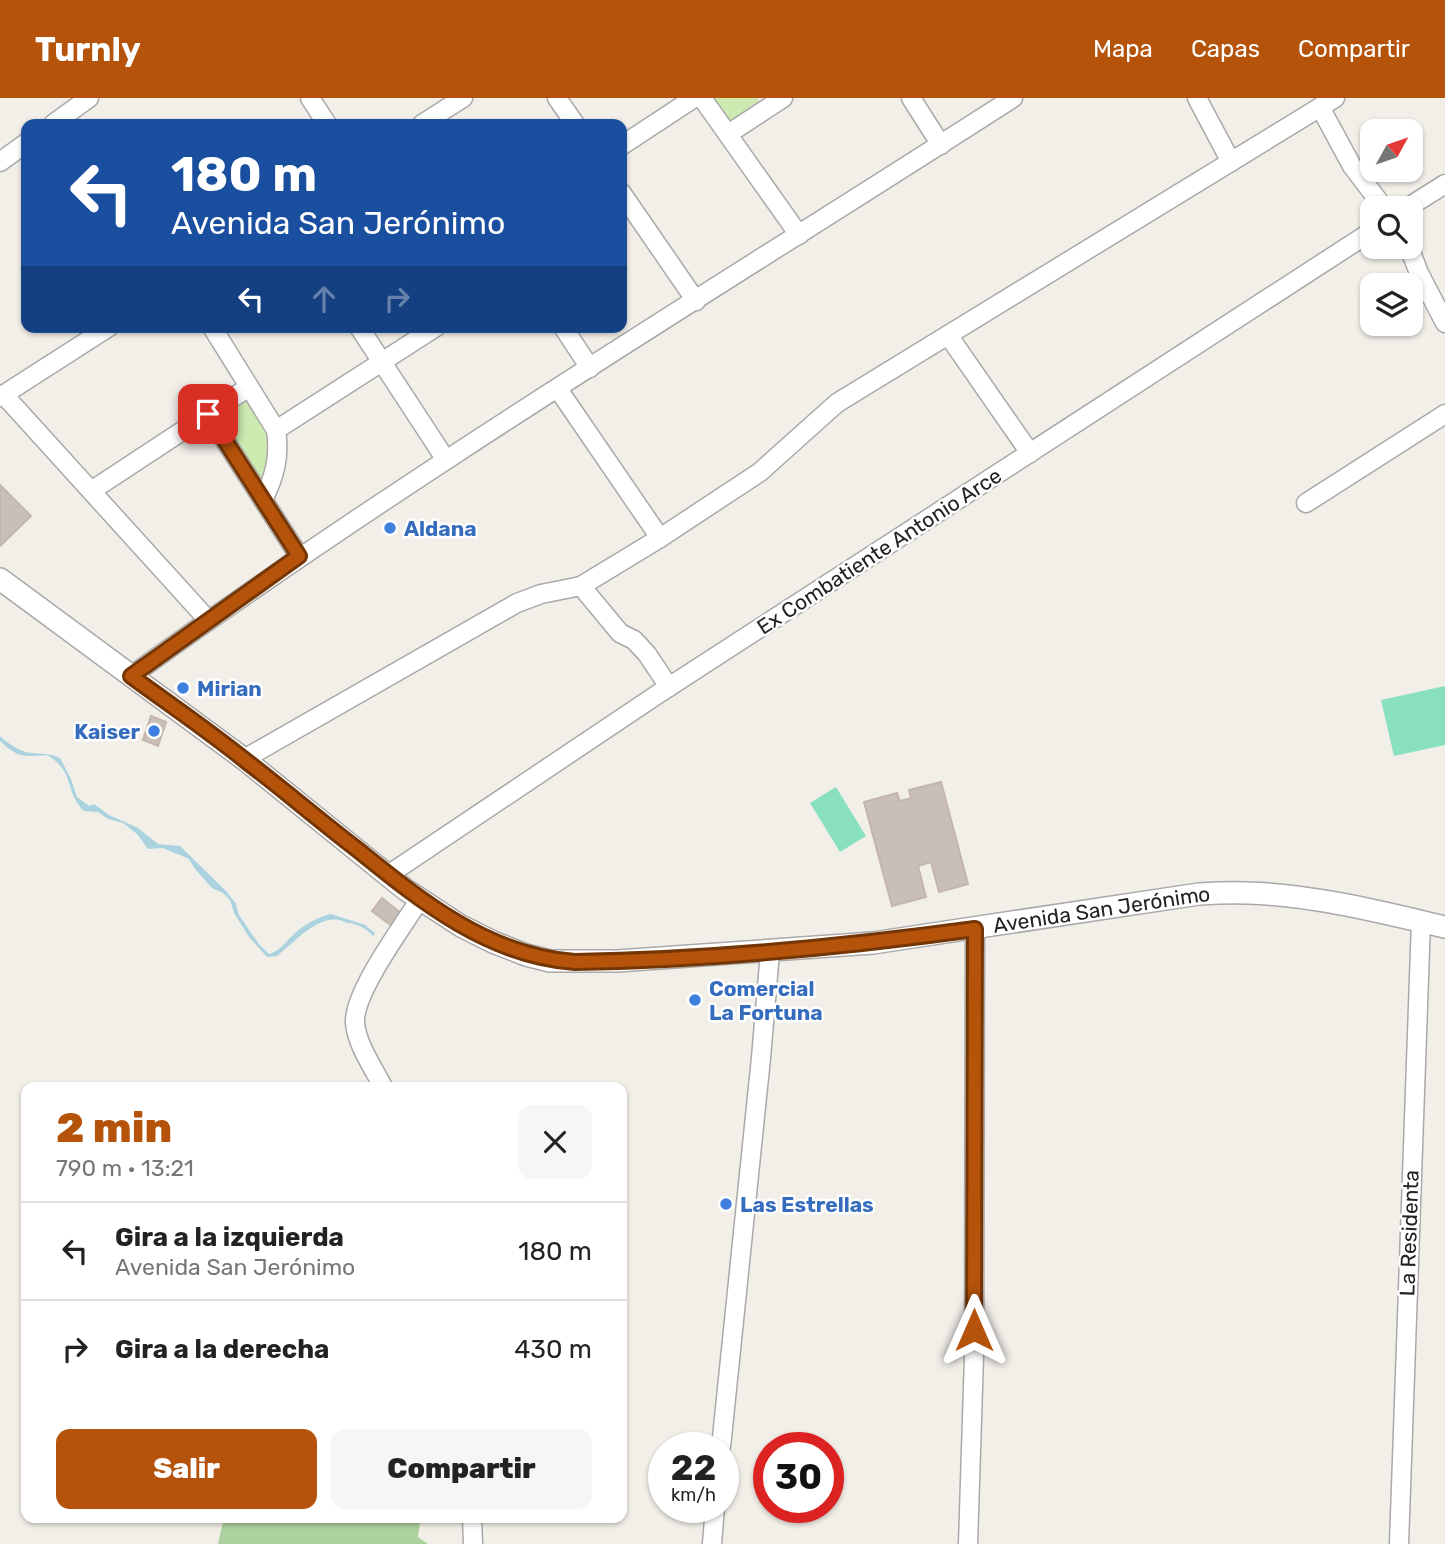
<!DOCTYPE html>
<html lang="es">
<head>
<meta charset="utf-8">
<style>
	:root { --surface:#fff; --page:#f6f6f6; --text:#222; --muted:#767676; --line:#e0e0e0; --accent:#b45309 }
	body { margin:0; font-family:Rubik,sans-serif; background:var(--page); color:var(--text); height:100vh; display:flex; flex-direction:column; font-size:26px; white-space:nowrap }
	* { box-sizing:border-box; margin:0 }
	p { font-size:23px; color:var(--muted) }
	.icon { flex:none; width:38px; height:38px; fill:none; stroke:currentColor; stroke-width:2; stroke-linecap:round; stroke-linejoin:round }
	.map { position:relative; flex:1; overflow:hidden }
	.side { position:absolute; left:21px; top:984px; width:606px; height:441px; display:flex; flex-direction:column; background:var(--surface); border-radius:14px; box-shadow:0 2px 5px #0004 }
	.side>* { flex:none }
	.hud { position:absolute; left:21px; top:21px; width:606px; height:214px; border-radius:14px; box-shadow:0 2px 5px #0004; background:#1a4fa0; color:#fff; overflow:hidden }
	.needle { width:46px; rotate:50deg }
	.fabs { position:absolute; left:1360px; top:21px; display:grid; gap:14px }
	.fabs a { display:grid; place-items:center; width:63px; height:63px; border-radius:14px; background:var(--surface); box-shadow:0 2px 5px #0004; font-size:35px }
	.speed { position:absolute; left:648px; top:1334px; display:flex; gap:14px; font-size:35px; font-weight:700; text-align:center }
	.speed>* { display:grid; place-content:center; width:91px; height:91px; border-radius:50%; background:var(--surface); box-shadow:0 2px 5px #0004; line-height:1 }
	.speed small { font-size:18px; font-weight:400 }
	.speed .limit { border:10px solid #d22; background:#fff; color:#111 }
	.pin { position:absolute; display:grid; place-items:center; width:60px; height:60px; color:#fff; margin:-30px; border-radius:14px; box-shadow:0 4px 10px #0006 }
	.me { position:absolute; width:77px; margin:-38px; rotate:0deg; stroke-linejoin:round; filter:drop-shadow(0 0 5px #0008) }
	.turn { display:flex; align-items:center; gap:24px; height:147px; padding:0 35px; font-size:32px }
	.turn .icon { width:91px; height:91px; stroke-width:2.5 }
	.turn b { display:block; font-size:49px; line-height:60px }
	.lanes { display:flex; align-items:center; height:66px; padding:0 35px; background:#0003; justify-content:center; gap:35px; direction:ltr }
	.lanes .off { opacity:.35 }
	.round { display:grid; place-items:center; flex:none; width:74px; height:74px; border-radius:14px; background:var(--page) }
	.overview { display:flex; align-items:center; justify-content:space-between; height:119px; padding:0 35px }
	h1 { font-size:42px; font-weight:800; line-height:52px; color:var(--accent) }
	.cta { display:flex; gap:14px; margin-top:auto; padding:14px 35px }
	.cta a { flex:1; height:80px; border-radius:14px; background:var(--accent); color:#fff; font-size:28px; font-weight:800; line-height:80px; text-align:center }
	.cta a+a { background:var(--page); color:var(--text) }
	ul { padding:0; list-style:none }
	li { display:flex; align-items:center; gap:21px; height:98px; padding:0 35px; border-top:2px solid var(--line) }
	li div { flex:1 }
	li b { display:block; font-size:26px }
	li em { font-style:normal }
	header { display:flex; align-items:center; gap:42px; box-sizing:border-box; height:98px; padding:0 35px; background:var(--accent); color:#fff }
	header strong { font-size:33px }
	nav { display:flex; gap:38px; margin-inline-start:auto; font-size:24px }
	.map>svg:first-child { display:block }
	.grass { fill:#cdebb0 }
	.forest { fill:#add19e }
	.pitch { fill:#88e0be }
	.water { fill:#aad3df }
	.building { fill:#c7bfb8; stroke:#c4b6ab; stroke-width:2 }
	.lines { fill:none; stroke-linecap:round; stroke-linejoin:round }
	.minor-casing { stroke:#a9a9a9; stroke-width:21 }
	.tertiary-casing { stroke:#a9a9a9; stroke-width:24 }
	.minor { stroke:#fff; stroke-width:18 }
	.tertiary { stroke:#fff; stroke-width:21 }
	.route-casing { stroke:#753606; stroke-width:18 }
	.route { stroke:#b45309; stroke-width:12 }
	.shop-dot { fill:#3f7fe0; stroke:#fff; stroke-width:2.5 }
	.labels { text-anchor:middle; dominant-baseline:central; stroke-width:5; stroke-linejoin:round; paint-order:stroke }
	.shop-label { font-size:21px; font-weight:bold; fill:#366cbe; stroke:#fff; text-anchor:start }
	.street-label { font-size:21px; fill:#222; stroke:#fff }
</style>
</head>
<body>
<header>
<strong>Turnly</strong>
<nav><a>Mapa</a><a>Capas</a><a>Compartir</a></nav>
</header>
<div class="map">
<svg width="1445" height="1446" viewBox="0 0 1445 1446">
	<rect width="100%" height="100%" fill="#f2efe9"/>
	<g class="grass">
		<polygon points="710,0 757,0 760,5 731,26"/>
		<path d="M246,299C270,338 276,340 263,386L219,318Z"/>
	</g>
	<polygon class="forest" points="224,1419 421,1419 418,1439 428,1446 218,1446"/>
	<g class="pitch">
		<polygon points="1445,588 1445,647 1394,658 1381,602"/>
		<polygon points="836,689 866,738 840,754 810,705"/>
	</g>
	<path class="water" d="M0,638C9,646 18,653 31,655C42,656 49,655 60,660L71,681L77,699L89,708L94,706L109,717L138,730L158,746L180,748L227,794L236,806L239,817L258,845L269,856C282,852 286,843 295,835C305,826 318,819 331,816L365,827L375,835L373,838C366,830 360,827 349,825C345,825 342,822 339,822C316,818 293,846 277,858L267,859L249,839L234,815L230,802L223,795L212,790L195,771L189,761L163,750L148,751L137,736L123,725L108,721L98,714L84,713C64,694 76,674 47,657C23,659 18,660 0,643Z"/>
	<g class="building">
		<polygon points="0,387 31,418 0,448"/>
		<polygon points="151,618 166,624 158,648 143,642"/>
		<polygon points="941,684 968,786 939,794 931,764 918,768 926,799 892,808 864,704 897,695 900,703 911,700 909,692"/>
		<polygon points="382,800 407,820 397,832 372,813"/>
	</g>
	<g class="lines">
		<defs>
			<g id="minor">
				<polyline points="310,0 327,26"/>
				<polyline points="557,0 575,26"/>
				<polyline points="702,0 799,137"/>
				<polyline points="911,0 941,47"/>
				<polyline points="1197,0 1231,64"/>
				<polyline points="1320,9 1352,68 1384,110"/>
				<polyline points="53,26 89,0"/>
				<polyline points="422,26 463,0"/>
				<polyline points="728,36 783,0"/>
				<polyline points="621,48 694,0"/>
				<polyline points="0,64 26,45"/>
				<polyline points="621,94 696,203"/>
				<polyline points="1407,110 1445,86"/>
				<polyline points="1409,149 1419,175 1445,225"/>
				<path d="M212,229L276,332C280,358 275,378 263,402"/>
				<polyline points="359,229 446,362"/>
				<polyline points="563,229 590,270"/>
				<polyline points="948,237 1030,355"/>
				<polyline points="558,291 660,440"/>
				<polyline points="4,297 208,522"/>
				<polyline points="0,299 109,229"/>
				<polyline points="208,316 299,458"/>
				<polyline points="276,332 436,229"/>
				<polyline points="91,393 249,289"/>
				<polyline points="1306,405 1445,316"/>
				<polyline points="581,488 620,535 634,542 647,556 669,589"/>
				<path d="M131,578C416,372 717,190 1013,0"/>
				<polyline points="244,661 517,505 541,496 581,488 660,440 760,374 837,305 1335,0"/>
				<polyline points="388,777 658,596 1372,133"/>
				<path d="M383,989C373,969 357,947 355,925C353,895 403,828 420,801"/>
				<polyline points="721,1349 761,960 770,854"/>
				<polyline points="472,1419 473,1446"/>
				<polyline points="712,1446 715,1409"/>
				<polyline points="968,1446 974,1258 975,831"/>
				<polyline points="1399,1446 1421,823"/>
			</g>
			<g id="tertiary">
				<path id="s1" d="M0,481L244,661L406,792L461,828L493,844L526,857L550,863H617L873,845L1199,796C1215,795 1232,794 1248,795C1314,797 1381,814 1445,829"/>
			</g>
		</defs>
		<use href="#minor" class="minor-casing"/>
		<use href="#tertiary" class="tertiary-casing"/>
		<use href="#minor" class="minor"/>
		<use href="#tertiary" class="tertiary"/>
	</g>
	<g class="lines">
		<defs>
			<path id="route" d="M208,316L299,458L131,578C169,606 209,633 246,663C284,692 320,723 358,752C422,804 489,858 575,864C709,862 843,849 975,831L974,1232"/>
		</defs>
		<use href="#route" class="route-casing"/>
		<use href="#route" class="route"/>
	</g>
	<g class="shop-dot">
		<circle cx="390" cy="430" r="7"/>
		<circle cx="183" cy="590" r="7"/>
		<circle cx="154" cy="633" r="7"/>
		<circle cx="695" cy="902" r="7"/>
		<circle cx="726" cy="1106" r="7"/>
	</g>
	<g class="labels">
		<g class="shop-label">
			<text x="404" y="430">Aldana</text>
			<text x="197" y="590">Mirian</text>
			<text x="140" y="633" text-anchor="end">Kaiser</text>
			<text x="709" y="890">Comercial<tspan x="709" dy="24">La Fortuna</tspan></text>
			<text x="740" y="1106">Las Estrellas</text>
		</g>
		<g class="street-label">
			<text transform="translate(879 453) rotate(-33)">Ex Combatiente Antonio Arce</text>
			<text stroke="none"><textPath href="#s1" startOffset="1228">Avenida San Jerónimo</textPath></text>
			<text transform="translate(1409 1135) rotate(-88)">La Residenta</text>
		</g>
	</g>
</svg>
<div class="fabs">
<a><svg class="needle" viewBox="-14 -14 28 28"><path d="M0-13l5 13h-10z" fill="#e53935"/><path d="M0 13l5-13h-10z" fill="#767676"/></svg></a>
<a><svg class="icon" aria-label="search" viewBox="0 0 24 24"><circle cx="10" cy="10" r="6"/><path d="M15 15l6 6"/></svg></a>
<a><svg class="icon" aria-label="layers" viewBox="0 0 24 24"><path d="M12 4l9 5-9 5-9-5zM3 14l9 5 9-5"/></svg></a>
</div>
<div class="speed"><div>22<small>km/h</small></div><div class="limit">30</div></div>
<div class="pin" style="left:208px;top:316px;background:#d93025"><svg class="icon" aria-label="arrive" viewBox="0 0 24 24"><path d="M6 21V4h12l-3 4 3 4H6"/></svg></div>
<svg class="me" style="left:974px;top:1232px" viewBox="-20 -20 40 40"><path d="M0-17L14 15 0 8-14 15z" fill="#b45309" stroke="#fff" stroke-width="4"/></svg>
<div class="hud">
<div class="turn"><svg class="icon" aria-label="left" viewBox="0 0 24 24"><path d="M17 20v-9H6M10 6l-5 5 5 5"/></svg><div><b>180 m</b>Avenida San Jerónimo</div></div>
<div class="lanes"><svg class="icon" aria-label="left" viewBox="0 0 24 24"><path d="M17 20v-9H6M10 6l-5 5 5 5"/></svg><svg class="icon off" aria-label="ahead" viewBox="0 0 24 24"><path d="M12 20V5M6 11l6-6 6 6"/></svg><svg class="icon off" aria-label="right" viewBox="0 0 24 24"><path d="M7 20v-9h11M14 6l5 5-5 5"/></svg></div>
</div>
<section class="side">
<div class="overview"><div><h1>2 min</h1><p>790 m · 13:21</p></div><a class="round"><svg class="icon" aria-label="close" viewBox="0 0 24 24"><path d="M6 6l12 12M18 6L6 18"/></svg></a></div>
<ul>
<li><svg class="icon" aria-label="left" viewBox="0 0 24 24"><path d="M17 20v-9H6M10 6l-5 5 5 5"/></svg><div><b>Gira a la izquierda</b><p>Avenida San Jerónimo</p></div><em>180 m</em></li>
<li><svg class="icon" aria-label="right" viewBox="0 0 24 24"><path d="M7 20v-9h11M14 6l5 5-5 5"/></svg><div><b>Gira a la derecha</b></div><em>430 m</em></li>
</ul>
<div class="cta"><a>Salir</a><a>Compartir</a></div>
</section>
</div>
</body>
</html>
